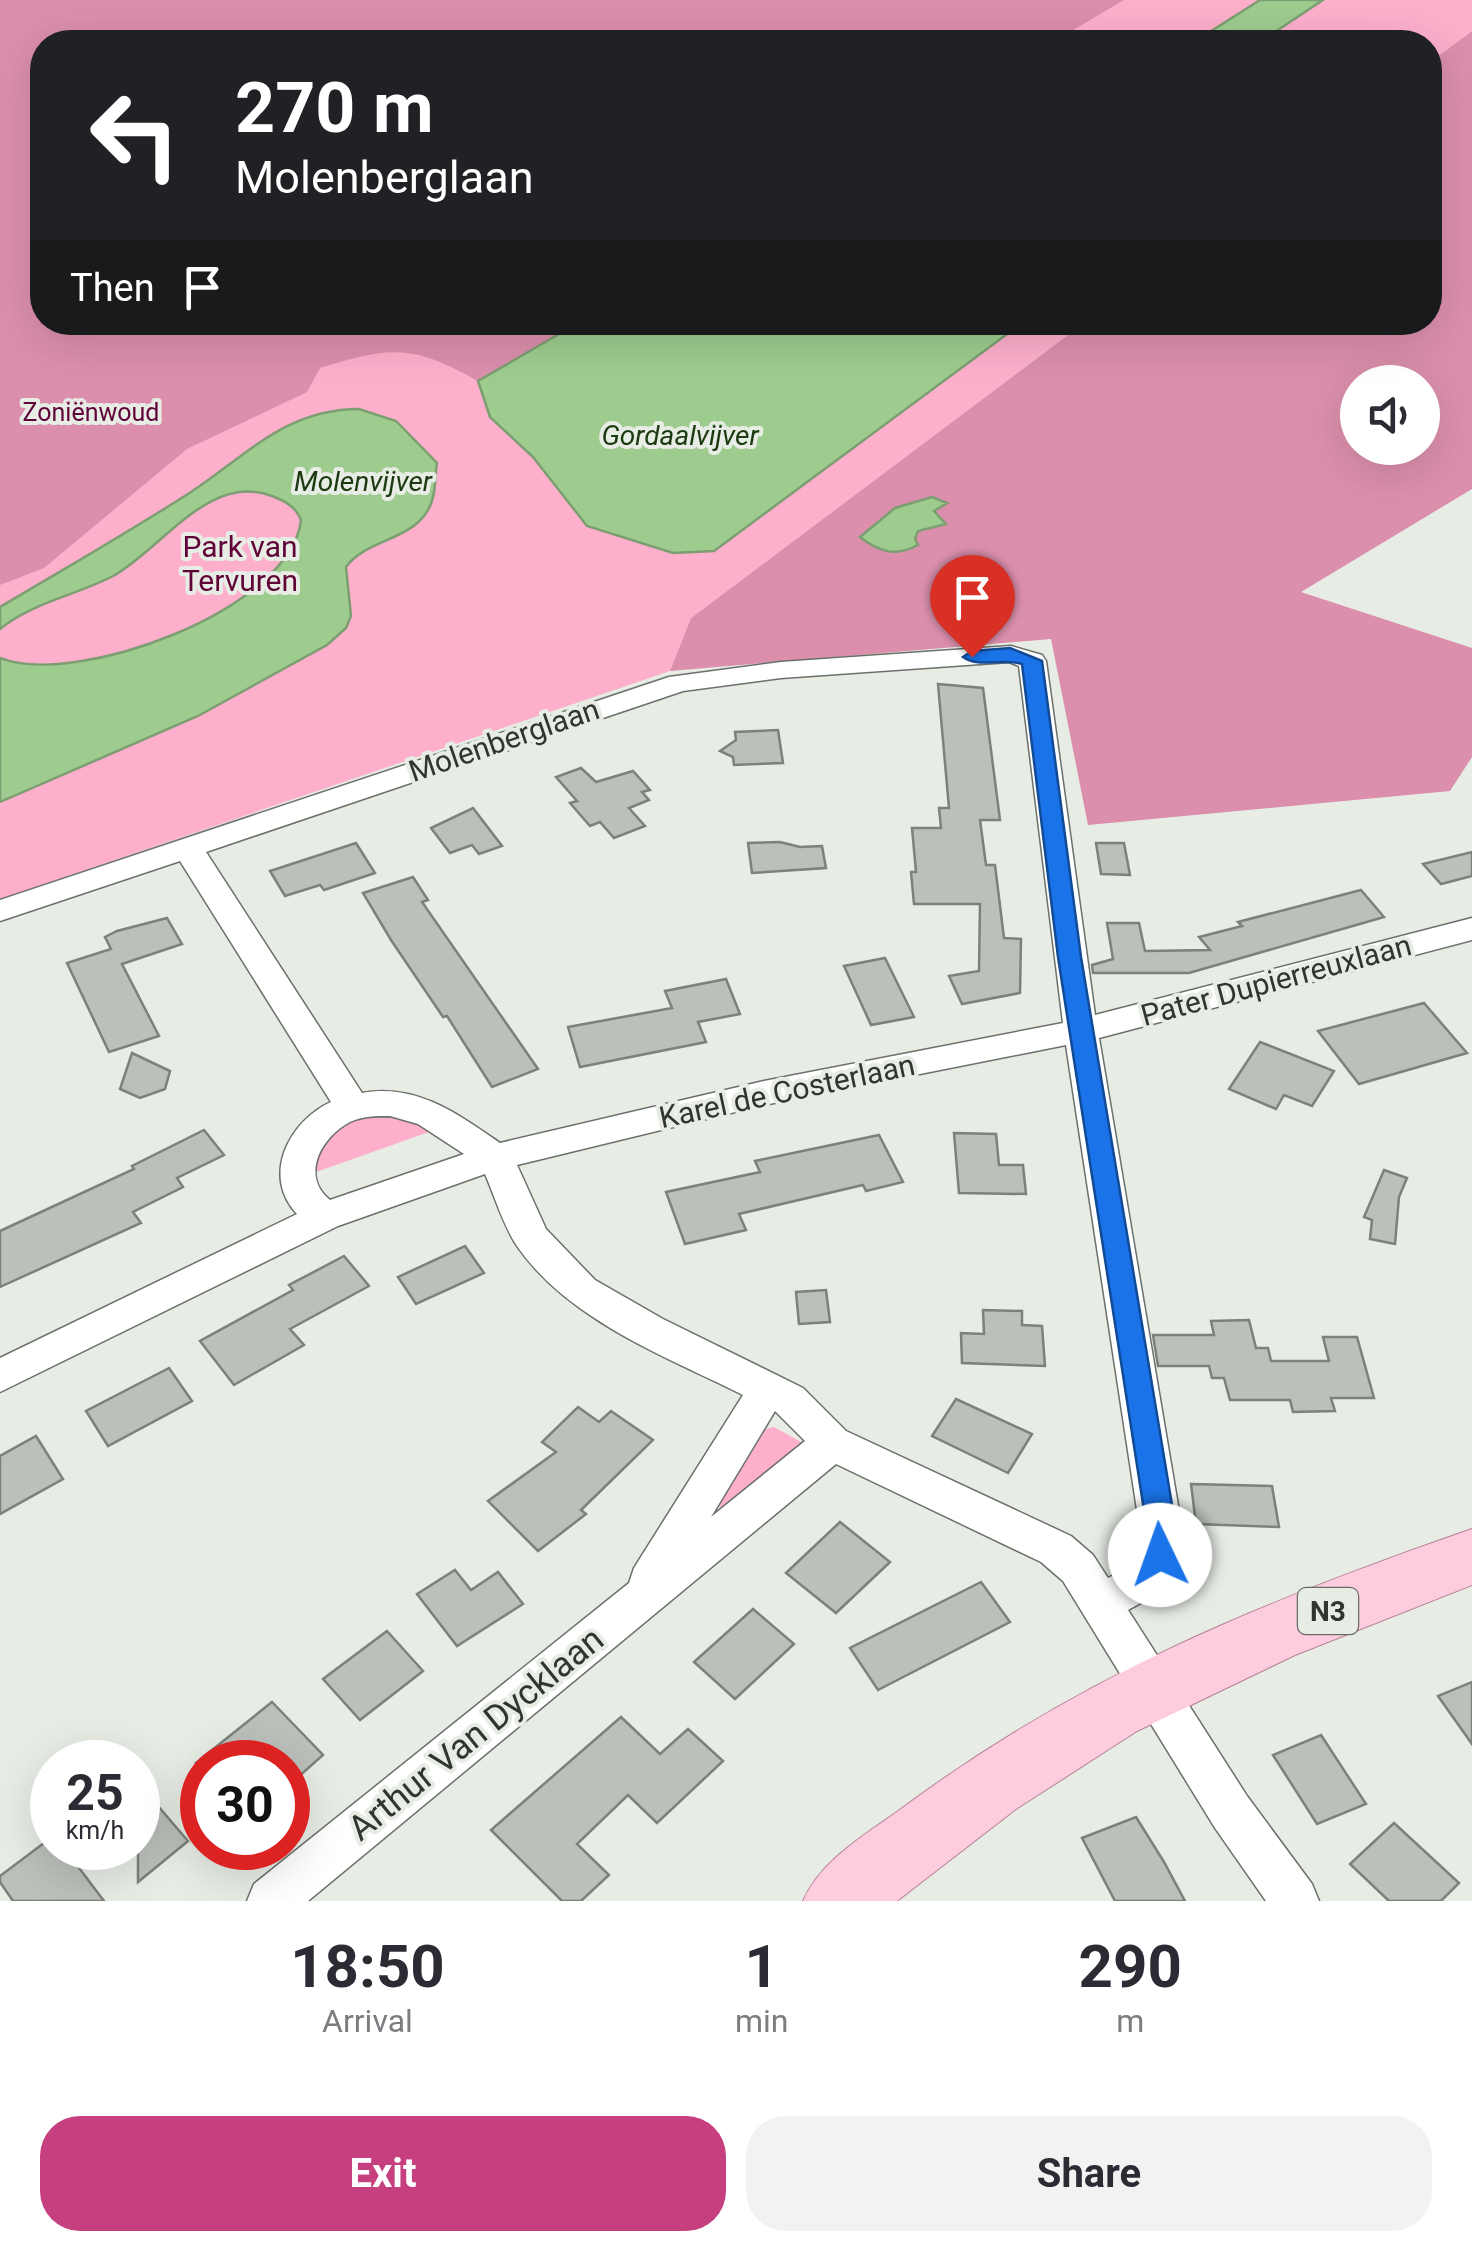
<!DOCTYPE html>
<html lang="en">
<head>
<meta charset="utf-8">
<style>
	:root { --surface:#fff; --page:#f2f2f3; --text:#2b2b33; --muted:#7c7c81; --accent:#c6407f }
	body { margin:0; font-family:Roboto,sans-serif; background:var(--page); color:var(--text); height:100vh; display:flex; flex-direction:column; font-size:38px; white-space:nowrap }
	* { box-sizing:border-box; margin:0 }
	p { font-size:32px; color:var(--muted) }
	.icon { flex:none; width:55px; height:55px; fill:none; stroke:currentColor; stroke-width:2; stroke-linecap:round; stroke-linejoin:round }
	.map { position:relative; height:1901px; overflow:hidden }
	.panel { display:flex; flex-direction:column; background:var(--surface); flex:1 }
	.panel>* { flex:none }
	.hud { position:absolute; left:30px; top:30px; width:1412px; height:305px; border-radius:40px; box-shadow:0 10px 40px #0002; background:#202124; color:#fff; overflow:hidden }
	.tools { position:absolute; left:1340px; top:365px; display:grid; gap:20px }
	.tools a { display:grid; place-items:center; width:100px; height:100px; border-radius:50%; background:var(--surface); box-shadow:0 10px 40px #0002; font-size:50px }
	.speed { position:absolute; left:30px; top:1740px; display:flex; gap:20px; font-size:50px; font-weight:700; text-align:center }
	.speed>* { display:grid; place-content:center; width:130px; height:130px; border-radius:50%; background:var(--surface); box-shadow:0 10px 40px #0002; line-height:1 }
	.speed small { font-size:25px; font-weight:400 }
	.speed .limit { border:15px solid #d22; background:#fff; color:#111 }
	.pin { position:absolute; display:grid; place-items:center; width:85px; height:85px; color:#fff; margin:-102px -42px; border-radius:50% 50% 50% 0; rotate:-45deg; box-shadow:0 0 10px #0007 }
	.pin .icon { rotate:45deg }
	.me { position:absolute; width:110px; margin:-55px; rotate:357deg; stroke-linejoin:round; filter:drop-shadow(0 0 8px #0008) }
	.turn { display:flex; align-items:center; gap:35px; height:210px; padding:0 40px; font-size:45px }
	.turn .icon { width:130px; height:130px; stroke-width:2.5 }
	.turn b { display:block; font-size:70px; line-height:85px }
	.then { display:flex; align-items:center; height:95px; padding:0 40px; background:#0003; gap:20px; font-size:38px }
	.eta { display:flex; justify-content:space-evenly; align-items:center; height:170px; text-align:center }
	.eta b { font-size:60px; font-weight:700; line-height:70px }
	.action { display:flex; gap:20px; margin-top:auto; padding:20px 40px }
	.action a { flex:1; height:115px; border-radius:40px; background:var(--accent); color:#fff; font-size:40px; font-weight:700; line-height:115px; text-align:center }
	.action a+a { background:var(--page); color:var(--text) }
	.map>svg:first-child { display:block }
	.green { fill:#fdafcc }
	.forest { fill:#db8fac; fill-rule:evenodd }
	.water { fill:#9dcc8e; stroke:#7d9e72; stroke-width:2.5 }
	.building { fill:#bbc0ba; stroke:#7d817b; stroke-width:2.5 }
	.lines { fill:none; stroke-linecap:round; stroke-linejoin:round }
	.minor-casing { stroke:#6b706a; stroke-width:3 }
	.primary-casing { stroke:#b58294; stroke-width:2 }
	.minor { fill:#fff; fill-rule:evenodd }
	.primary { fill:#fdcddf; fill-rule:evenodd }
	.route { fill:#1a73e8; stroke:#114b97; stroke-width:2.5 }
	.labels { text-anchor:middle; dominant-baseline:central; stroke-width:8; stroke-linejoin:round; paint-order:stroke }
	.far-park-label { font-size:25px; fill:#600337; stroke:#e7ece5 }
	.far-water-label { font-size:28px; font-style:italic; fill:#1b3a0f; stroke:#e7ece5 }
	.shield { fill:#e7ece5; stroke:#686b67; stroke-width:2.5 }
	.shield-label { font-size:28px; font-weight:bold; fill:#323431 }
	.park-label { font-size:30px; fill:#600337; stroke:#e7ece5 }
	.street-label { font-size:30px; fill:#323431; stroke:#e7ece5 }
	.near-street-label { font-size:35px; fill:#323431; stroke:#e7ece5 }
</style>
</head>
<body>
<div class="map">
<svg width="1472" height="1901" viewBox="0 0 1472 1901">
	<rect width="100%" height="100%" fill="#e7ece5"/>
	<g class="green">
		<polygon points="0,0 1472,0 1472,31 1430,62 1430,42 42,42 42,322 1084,323 691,618 670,671 0,899"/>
		<path d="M381,1114L440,1128L305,1176C312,1136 345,1121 381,1114Z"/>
		<polygon points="774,1427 803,1443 730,1506 715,1507 753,1432"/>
	</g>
	<g class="forest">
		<path d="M0,0H1124L1053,42H42V322L578,323L478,381C413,344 390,346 320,368L307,392L187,449L44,568L0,585Z"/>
		<path d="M1472,31V489L1301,592L1472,648V757L1450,791L1088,825L1051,639L670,671L691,618L1084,323L1430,322V62ZM1358,382H1422V448H1358Z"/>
	</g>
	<g class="water">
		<polygon points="1260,0 1323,0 1260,42 1194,42"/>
		<polygon points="928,323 926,326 932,329 949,323 1022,323 714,551 673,553 587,526 533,457 490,417 478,381 578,323"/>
		<path d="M359,409L396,421L437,463C435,474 436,489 432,501C419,541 368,537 346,567L351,616L346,628L327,645L198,716L0,802V658C75,688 291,610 301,520C296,507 285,501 272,496C209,472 162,549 113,576C77,595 31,603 0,629V607C64,569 129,532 191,492C247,455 286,409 359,409Z"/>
		<path d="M932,497L947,503L934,511L946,524L918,531L915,539L918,545C896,557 879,552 860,537L895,508Z"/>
	</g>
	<g class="building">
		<polygon points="938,684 983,688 1000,820 980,820 986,865 995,865 1004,938 1021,939 1020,993 962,1004 949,976 979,971 980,904 914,904 911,872 916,872 912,828 941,828 939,808 949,808"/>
		<polygon points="778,730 783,763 734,765 733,757 720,751 736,740 735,732"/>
		<polygon points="581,768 596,782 633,771 650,790 642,792 649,800 629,808 645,826 614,838 600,822 590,826 570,803 577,801 556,777"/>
		<polygon points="473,808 502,846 479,854 472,845 450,853 431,828"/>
		<polygon points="780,842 800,847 822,846 826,868 752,873 748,843"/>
		<polygon points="356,843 375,873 324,890 320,885 285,896 270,871"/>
		<polygon points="1096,843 1124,843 1130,875 1101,874"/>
		<polygon points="1472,852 1472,876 1441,884 1423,864"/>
		<polygon points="413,877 428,900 422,902 538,1069 492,1087 447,1016 443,1017 391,940 363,893"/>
		<polygon points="1361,890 1384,917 1189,973 1093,973 1092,965 1113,959 1107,923 1139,923 1145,951 1210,950 1199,937 1242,926 1238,922"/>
		<polygon points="167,918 182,944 122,964 159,1036 109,1052 67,963 111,949 105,937 117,931"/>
		<polygon points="885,958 914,1017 871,1025 844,966"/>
		<polygon points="726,979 740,1014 698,1022 706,1042 580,1067 568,1027 672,1008 665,991"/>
		<polygon points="1424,1003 1467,1053 1359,1084 1318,1031"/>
		<polygon points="1260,1042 1334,1071 1312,1106 1284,1095 1276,1109 1229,1089"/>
		<polygon points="132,1053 170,1071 165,1089 140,1098 120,1089"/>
		<polygon points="204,1130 224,1155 177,1178 183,1187 133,1212 141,1223 0,1287 0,1231 134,1169 132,1166"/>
		<polygon points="954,1133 996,1134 999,1165 1023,1165 1026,1194 959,1193"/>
		<polygon points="879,1135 903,1182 866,1191 863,1185 739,1214 746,1230 685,1244 666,1192 760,1172 755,1161"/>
		<polygon points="1384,1170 1407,1178 1399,1197 1395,1244 1370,1239 1372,1220 1364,1217"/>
		<polygon points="465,1246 484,1273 416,1304 398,1277"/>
		<polygon points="344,1256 369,1286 290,1329 304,1345 234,1385 200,1341 293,1290 289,1285"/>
		<polygon points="826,1290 830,1322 799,1324 796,1292"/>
		<polygon points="983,1310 1022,1311 1022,1325 1042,1326 1045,1366 962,1363 961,1333 984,1334"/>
		<polygon points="1249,1320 1256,1348 1268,1348 1271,1361 1329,1361 1323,1337 1357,1337 1374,1398 1331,1398 1335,1411 1293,1412 1290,1400 1230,1400 1224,1378 1212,1378 1209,1366 1158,1366 1153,1335 1214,1335 1211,1321"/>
		<polygon points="169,1368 192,1401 108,1446 86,1411"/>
		<polygon points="956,1399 1032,1434 1008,1473 932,1436"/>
		<polygon points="578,1407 599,1422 611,1411 653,1440 581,1510 586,1514 538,1551 488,1501 556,1452 542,1442"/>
		<polygon points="36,1436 63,1479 0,1514 0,1456"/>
		<polygon points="1191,1484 1272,1486 1279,1527 1196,1524"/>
		<polygon points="840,1522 890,1562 836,1613 786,1573"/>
		<polygon points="455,1570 471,1590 498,1572 523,1604 457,1646 417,1594"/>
		<polygon points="981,1582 1010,1622 878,1690 850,1648"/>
		<polygon points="753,1609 794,1644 735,1699 694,1662"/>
		<polygon points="387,1631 423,1671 360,1720 323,1679"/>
		<polygon points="1472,1682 1472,1744 1438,1696"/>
		<polygon points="272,1702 323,1755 288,1786 288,1762 197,1762"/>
		<polygon points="621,1717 660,1754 688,1729 723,1761 657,1823 628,1795 577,1844 609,1875 581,1901 562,1901 491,1830"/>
		<polygon points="1321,1735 1366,1804 1317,1824 1273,1755"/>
		<polygon points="152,1799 188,1841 138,1882 138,1810"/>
		<polygon points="1136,1817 1164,1862 1185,1901 1115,1901 1082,1838"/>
		<polygon points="1394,1823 1459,1883 1441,1901 1389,1901 1350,1864"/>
		<polygon points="52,1837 52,1848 64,1848 104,1901 13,1901 0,1882 0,1876"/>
	</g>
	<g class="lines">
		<defs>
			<path id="minor" d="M1011,646L1042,655L1046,661L1095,1015L1472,918V940L1099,1038L1181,1523C1181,1578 1175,1585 1128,1610L1247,1796L1312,1884L1319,1901H1266L1215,1828L1063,1581L1041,1562L836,1464L308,1901H247L254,1884L629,1583L634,1568L743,1395C665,1356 568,1320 517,1246C503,1225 495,1197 485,1174L338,1226L0,1392V1358L297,1214C261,1176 289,1121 331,1102L180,861L0,921V900L669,677L781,662ZM1009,662L1019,666L1063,1023L764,1081L500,1143C458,1114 416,1083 362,1093L206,852L683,691L781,678ZM1066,1045L1139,1523L1136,1564L1108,1578L1093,1555L1071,1536L846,1431L803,1388L663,1319L595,1280L546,1229L517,1165L764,1105ZM390,1116L418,1124L464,1154L330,1200C300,1176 321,1137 350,1122C363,1116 376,1116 390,1116ZM775,1411L805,1441L711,1517Z"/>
			<path id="primary" d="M1472,1529V1585L1295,1655L1137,1731L1016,1809L897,1901H803C821,1860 865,1835 901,1809C1081,1675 1262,1602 1472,1529Z"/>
		</defs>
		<use href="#minor" class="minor-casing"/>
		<use href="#primary" class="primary-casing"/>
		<use href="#minor" class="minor"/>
		<use href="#primary" class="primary"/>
	</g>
	<path class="route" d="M1010,648L1042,661L1081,957L1175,1523V1555L1170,1564L1160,1568L1150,1564L1145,1555L1146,1523L1058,957L1022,664C1003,658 978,668 963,657L972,651Z"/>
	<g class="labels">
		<g class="far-park-label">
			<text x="91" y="412">Zoniënwoud</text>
		</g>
		<g class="far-water-label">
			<text x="680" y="435">Gordaalvijver</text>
			<text x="363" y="481">Molenvijver</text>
		</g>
		<rect class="shield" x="1298" y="1588" width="60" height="46" rx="8"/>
		<g class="shield-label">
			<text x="1328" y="1611">N3</text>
		</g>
		<g class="park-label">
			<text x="240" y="546">Park van<tspan x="240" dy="34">Tervuren</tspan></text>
		</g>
		<g class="street-label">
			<text transform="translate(504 740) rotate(-19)">Molenberglaan</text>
			<text transform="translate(1276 980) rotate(-15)">Pater Dupierreuxlaan</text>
			<text transform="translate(787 1091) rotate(-12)">Karel de Costerlaan</text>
		</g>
		<g class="near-street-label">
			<text transform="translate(476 1734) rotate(-39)">Arthur Van Dycklaan</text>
		</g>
	</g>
</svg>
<div class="tools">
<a><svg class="icon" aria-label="sound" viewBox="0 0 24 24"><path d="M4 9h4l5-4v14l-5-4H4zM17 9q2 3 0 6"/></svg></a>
</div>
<div class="speed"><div>25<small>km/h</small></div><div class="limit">30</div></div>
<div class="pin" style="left:972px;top:657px;background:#d93025"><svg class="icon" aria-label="arrive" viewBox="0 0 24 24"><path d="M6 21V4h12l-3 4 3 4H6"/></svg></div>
<svg class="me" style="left:1160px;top:1555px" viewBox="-20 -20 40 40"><circle r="19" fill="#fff"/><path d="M0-13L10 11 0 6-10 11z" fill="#1a73e8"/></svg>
<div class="hud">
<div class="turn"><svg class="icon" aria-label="left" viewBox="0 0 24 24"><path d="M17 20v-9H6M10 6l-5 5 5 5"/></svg><div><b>270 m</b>Molenberglaan</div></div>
<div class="then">Then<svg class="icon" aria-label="arrive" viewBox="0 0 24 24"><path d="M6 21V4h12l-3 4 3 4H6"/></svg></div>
</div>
</div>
<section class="panel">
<div class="eta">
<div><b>18:50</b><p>Arrival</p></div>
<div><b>1</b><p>min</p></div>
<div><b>290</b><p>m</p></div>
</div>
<div class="action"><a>Exit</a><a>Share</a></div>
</section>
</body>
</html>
